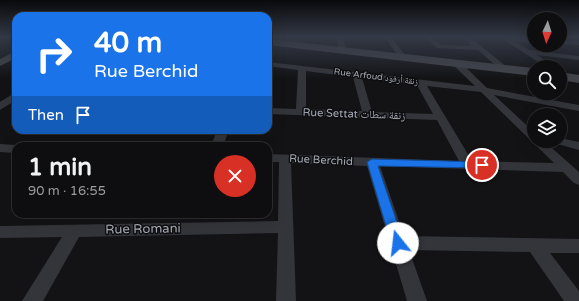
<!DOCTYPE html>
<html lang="en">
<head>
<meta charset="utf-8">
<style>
	:root { --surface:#0e0e10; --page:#1c1c1e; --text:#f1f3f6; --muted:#9b9c9f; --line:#2e2e30 }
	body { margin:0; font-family:"Varela Round","Noto Naskh Arabic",sans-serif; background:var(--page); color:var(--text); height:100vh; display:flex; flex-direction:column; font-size:15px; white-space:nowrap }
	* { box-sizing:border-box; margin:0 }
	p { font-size:13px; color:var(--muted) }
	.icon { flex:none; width:22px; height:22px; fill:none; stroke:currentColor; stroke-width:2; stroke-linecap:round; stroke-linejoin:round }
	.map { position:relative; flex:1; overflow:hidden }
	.panel { position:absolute; left:12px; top:142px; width:260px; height:76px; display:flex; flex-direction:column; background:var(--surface); border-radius:12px; box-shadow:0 4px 16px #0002,0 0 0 1px var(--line) }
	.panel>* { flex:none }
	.guide { position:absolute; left:12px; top:12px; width:260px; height:122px; border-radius:12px; box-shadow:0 4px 16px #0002,0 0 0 1px var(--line); background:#1a73e8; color:#fff; overflow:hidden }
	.needle { width:26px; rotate:184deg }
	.controls { position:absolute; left:527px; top:12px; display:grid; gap:8px }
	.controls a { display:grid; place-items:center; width:40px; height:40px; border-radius:50%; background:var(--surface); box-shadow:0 4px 16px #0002,0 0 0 1px var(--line); font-size:20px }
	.pin { position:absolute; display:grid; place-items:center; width:34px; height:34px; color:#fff; margin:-17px; border:2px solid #fff; border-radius:50%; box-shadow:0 1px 4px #0007 }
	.me { position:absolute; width:44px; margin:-22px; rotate:344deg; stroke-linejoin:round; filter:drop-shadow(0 0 3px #0008) }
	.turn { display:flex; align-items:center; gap:14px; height:84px; padding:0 16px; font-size:18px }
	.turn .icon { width:52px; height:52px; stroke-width:2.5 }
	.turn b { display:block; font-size:28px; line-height:34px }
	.then { display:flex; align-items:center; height:38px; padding:0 16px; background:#0003; gap:8px; font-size:15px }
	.round { display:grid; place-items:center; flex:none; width:42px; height:42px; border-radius:21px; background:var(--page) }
	.overview { display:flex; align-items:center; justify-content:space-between; height:68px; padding:0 16px }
	h1 { font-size:24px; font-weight:700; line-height:30px }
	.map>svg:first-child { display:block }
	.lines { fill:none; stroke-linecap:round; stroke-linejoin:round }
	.street { fill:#34353a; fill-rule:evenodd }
	.secondary { fill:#42444a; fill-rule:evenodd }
	.route { fill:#1a73e8; stroke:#114b97 }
	.labels { text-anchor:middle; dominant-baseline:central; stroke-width:3; stroke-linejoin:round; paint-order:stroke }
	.far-street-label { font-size:9px; fill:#a5aab5; stroke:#0e0e10 }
	.street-label { font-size:11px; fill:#a5aab5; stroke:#0e0e10 }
	.near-street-label { font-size:13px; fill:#a5aab5; stroke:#0e0e10 }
</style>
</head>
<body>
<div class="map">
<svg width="579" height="301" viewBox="0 0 579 301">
	<rect width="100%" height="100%" fill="#131315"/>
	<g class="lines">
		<g class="street">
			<polygon points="10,37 16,37 16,39 11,38"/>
			<polygon points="336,37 342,37 347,50 346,52 340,52 339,50"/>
			<polygon points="385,37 391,37 406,56 405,58 399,58"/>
			<polygon points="426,37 432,37 441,45 472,46 463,37 470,37 508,68 504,70 501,70 478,50 437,48"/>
			<polygon points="500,37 534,39 534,43 516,42 529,50 579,56 579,60 537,55 555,67 546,67"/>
			<polygon points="560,40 579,41 579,45 560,44"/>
			<path d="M452,60H458L487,88L579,105V111L494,95L534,132V141H544L579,172V185L574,183L563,172L380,166L404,236L579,239V253H550L579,291V301H564L530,252L409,250L427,301H407L367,166L291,163L296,301H276L278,233L79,237L43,301H22L62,237L0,238V226L278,221L279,162H268V154L459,161L437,120L268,114V108L296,109L298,70L268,66V62L475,86L452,64ZM306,71L353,77L362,111L306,109ZM362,78L417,85L433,114L372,112ZM427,86L481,92L554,163L472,161Z"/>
			<polygon points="16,92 16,100 0,110 0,102"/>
			<polygon points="217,130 229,130 223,146 211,146"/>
			<polygon points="560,138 579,142 579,150 554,143 552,141 560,141"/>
			<polygon points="0,144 16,145 19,146 16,146 16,153 0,152"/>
		</g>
		<g class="secondary">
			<polygon points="268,39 534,68 534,76 268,45"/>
			<polygon points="16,51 16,58 0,66 0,59"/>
			<polygon points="560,72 579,75 579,83 560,80"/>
		</g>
	</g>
	<linearGradient id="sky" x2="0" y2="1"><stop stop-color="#0a0a0c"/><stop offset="0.47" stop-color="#333946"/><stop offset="1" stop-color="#333946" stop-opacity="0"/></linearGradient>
	<rect width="579" height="79" fill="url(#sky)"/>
	<polygon class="route" points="372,159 482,162 486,165 482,168 378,166 404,243 402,247 398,248 393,247 391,243 367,162"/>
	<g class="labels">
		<g class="far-street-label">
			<text transform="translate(376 77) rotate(7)">Rue Arfoud زنقة أرفود</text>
		</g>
		<g class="street-label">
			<text transform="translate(354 114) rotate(2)">Rue Settat زنقة سطات</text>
			<text transform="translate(321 160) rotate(3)">Rue Berchid</text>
		</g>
		<g class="near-street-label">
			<text transform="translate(143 229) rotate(-1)">Rue Romani</text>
		</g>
	</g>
</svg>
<div class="controls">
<a><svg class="needle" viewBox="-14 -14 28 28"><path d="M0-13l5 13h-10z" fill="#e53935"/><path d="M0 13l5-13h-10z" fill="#9b9c9f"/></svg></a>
<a><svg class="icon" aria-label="search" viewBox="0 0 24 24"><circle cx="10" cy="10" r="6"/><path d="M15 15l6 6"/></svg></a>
<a><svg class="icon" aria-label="layers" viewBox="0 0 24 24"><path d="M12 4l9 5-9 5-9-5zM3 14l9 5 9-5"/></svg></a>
</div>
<div class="pin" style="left:482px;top:165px;background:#d93025"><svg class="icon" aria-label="arrive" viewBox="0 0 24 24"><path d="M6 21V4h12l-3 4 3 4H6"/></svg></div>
<svg class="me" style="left:398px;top:243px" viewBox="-20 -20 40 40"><circle r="19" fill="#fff"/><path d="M0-13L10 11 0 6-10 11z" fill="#1a73e8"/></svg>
<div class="guide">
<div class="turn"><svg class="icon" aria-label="right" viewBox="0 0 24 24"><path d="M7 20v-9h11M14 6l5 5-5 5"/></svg><div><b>40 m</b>Rue Berchid</div></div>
<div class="then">Then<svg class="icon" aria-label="arrive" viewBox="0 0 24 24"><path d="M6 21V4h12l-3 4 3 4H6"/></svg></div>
</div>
<section class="panel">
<div class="overview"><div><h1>1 min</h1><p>90 m · 16:55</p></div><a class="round" style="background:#d93025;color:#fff"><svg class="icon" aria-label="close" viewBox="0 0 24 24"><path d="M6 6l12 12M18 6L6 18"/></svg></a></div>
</section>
</div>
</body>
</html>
